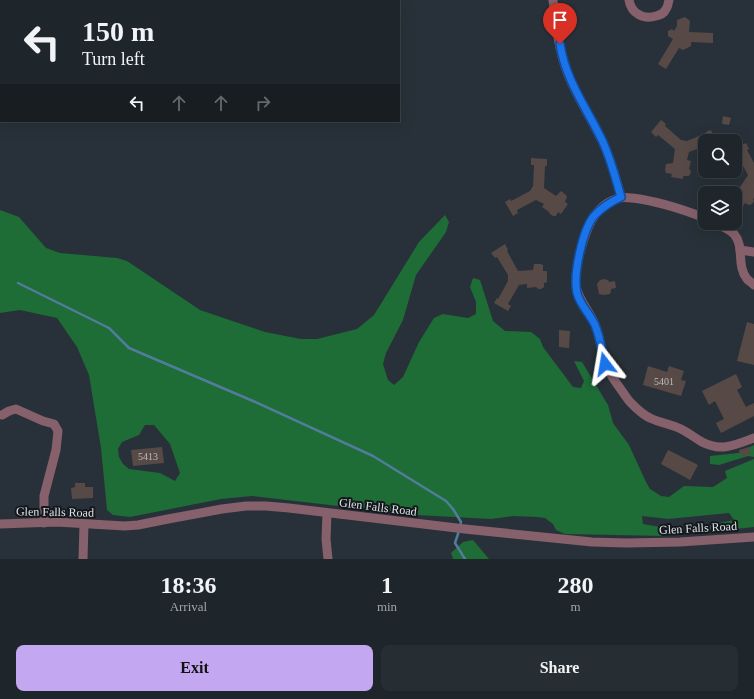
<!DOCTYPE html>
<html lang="en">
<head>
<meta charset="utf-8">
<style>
	:root { --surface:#1e252b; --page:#262d33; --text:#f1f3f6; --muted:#a1a5a9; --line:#3c4247; --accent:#c4a7f1 }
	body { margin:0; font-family:Georgia,serif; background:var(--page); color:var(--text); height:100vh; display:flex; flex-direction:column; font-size:15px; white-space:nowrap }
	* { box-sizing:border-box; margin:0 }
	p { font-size:13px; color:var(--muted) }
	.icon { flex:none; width:22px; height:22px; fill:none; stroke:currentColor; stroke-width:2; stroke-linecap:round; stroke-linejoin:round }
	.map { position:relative; height:559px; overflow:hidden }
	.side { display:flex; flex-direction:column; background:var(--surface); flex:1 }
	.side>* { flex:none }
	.guide { position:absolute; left:0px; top:0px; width:400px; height:122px; box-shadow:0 4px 16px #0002,0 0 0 1px var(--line); background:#1e252b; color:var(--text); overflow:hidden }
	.controls { position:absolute; left:698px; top:134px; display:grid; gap:8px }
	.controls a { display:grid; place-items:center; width:44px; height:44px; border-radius:8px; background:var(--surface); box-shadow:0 4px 16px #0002,0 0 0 1px var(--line); font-size:20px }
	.pin { position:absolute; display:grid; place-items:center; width:34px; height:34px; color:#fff; margin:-41px -17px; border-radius:50% 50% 50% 0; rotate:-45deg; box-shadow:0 0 4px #0007 }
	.pin .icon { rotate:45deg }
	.me { position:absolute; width:44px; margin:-22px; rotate:346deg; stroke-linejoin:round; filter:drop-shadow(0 0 3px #0008) }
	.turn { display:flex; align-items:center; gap:14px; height:84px; padding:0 16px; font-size:18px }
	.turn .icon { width:52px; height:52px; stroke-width:2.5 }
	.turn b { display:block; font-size:28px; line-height:34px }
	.lanes { display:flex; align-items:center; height:38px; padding:0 16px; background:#0003; justify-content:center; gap:20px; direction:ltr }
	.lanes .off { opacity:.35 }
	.eta { display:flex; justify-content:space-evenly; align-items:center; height:68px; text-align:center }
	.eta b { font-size:24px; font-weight:600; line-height:28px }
	.cta { display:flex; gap:8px; margin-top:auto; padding:8px 16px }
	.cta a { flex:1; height:46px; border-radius:8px; background:var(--accent); color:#111; font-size:16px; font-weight:600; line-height:46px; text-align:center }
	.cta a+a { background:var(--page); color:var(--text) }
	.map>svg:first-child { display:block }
	.forest { fill:#1e6c36; fill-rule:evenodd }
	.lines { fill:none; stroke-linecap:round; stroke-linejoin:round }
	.stream { stroke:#517c9c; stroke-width:2.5 }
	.building { fill:#574946 }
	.minor { stroke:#86606b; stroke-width:9 }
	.route-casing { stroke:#114b97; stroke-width:10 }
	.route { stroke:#1a73e8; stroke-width:7 }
	.labels { text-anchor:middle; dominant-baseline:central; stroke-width:4; stroke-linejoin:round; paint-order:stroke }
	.number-label { font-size:10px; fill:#bcbdc1 }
	.street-label { font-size:12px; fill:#dee4ea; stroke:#14181c }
</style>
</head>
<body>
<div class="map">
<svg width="754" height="559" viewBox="0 0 754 559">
	<rect width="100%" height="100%" fill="#283139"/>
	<g class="forest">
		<path d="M0,210L19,217L46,248L60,253L117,258L127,261L200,310L265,332L301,339H317L357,329L374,315L419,242L445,215L449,222L446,232L416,275L403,320L386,353L383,364L388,380L394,385L403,377L419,342L434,318L443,314L468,318L476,314V302L470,287L473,278L480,280L493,321L505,331L531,332L540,339L543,347L573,387L581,388L584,381L574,361L582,362L608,405L613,423L629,445L646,482L650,489L661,496L669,497L684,486L713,487L727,478L725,471L754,459V527L709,532L710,525L734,520L729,513L668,519L642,516L643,524L666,528L664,536L565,534L556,530L553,524L545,518L537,517L513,516L491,519L416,515L252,496L221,499L130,517L113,515L107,510L101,448L89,375L77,347L57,318L20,310L0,313ZM145,425H154L170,444L180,473L175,481L160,473L129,469L123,464L119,457L118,449L122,442L139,435Z"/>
		<polygon points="754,445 754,457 748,456 719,465 710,464 710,456 738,453"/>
		<polygon points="473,540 489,559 453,559 451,553 463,542"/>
	</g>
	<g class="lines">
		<g class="stream">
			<polyline points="18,283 109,328 129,348 253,401 373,456 446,501 453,509 461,522 460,526"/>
			<polyline points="459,531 455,543 465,559"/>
		</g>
	</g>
	<g class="building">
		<polygon points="685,17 690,21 689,32 713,33 713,43 691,42 691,46 683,50 679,48 666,69 658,64 673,39 668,36 668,31 672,29 674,31 677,26 677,20"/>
		<polygon points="723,116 731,118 729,125 722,124"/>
		<polygon points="661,120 666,124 665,126 681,140 687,141 706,133 706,132 711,130 715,141 705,141 705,146 689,152 687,160 691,161 689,169 691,171 690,175 688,176 683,176 683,179 671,177 672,174 666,173 665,170 666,164 673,163 675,149 658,135 656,137 651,132"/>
		<polygon points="746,143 749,149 747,150 754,163 754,198 753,199 754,201 752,204 749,205 745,203 743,206 735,201 735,193 730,193 730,191 734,185 740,187 748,175 737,155 735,156 735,149"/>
		<polygon points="531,158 547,159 547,166 545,166 544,188 556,196 561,191 566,195 567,197 565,202 568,204 561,214 558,212 556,216 553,216 550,214 549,212 542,207 544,204 536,200 517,210 518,213 513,216 505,202 510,199 511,201 530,191 533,186 534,165 531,165"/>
		<polygon points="505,244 508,250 507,251 518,271 533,270 534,264 541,264 543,265 543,271 547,271 547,282 544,283 544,287 541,289 538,289 536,287 527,288 527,284 519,285 508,304 511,306 508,311 494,303 497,298 498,299 508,281 508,275 497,257 495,258 491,253"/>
		<polygon points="605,279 609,281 609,282 615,281 616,288 611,289 611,291 610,294 603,295 599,294 597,284 600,280"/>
		<polygon points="747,322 754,324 754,365 737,361"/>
		<polygon points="559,330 570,331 569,348 559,347"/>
		<polygon points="648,366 667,372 669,366 684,371 681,380 686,381 681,396 643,385"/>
		<polygon points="736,374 742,387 737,390 746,407 754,403 754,416 721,433 716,423 724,419 715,401 709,405 702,391"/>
		<polygon points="162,447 164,463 133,466 131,450"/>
		<polygon points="749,447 751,454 741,456 739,450"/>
		<polygon points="668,450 698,465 690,480 661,464"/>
		<polygon points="75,483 85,483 85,487 93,487 93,498 72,499 71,488 75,487"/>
	</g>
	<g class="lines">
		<g class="minor">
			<path d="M553,0C556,23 558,47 566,69C574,93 589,114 600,137C610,156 616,177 621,197"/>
			<path d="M629,0C631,13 643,20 656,16C660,15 664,14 666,9C668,7 668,3 669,0"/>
			<path d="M705,218C682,209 658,201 632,198C629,198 624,197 620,198C593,204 585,233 579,256C577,266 575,277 576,286C579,302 591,312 596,327C600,338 601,351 605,362C608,373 616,382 622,391C625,395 627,399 631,403C636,408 643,415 650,418C660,423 671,424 681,429C689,433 695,438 702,442C721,452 735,445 754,438"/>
			<path d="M715,223C722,226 729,229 734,234C745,247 736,265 747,279C749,281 752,283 754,285"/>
			<polyline points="740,250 754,252"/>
			<polyline points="2,415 9,411 16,409 43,421 54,424 58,431 56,450 44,496 44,523"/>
			<polyline points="327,513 326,539 328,559"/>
			<polyline points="0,524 56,522 125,526 138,525 168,519 222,509 246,506 266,506 289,508 465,529 592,542 626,543 680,542 754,537"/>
			<polyline points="83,559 84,524"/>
		</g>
	</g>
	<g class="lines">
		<defs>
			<path id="route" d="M560,44C565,78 585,106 600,136C610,155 615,177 621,197C610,202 602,207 594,216C582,231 573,275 577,293C580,305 590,314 595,325C600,337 602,351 605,364"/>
		</defs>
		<use href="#route" class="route-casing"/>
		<use href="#route" class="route"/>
	</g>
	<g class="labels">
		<g class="number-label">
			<text x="664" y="381">5401</text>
			<text x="148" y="456">5413</text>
		</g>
		<g class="street-label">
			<text transform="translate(378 507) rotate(7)">Glen Falls Road</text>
			<text transform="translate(55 512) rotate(1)">Glen Falls Road</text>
			<text transform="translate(698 528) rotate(-3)">Glen Falls Road</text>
		</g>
	</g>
</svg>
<div class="controls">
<a><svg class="icon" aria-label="search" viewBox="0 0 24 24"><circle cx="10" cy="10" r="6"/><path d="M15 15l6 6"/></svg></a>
<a><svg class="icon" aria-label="layers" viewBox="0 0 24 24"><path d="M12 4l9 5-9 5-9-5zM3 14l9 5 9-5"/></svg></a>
</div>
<div class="pin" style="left:560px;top:44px;background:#d93025"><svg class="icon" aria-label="arrive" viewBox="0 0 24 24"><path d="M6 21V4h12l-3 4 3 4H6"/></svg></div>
<svg class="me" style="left:605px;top:364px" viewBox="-20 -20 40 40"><path d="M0-17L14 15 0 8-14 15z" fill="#1a73e8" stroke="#fff" stroke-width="4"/></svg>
<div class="guide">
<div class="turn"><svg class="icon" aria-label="left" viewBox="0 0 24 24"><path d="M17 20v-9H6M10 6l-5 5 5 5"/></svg><div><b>150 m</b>Turn left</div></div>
<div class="lanes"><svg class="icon" aria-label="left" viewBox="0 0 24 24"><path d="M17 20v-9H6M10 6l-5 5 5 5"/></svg><svg class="icon off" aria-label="ahead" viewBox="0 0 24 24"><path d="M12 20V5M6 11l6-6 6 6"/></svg><svg class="icon off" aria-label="ahead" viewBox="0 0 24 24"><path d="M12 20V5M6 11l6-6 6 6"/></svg><svg class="icon off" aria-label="right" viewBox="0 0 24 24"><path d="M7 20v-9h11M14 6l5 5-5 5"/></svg></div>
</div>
</div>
<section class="side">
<div class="eta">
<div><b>18:36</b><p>Arrival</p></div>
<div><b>1</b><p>min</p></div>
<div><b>280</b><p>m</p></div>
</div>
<div class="cta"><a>Exit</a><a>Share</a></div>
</section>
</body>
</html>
